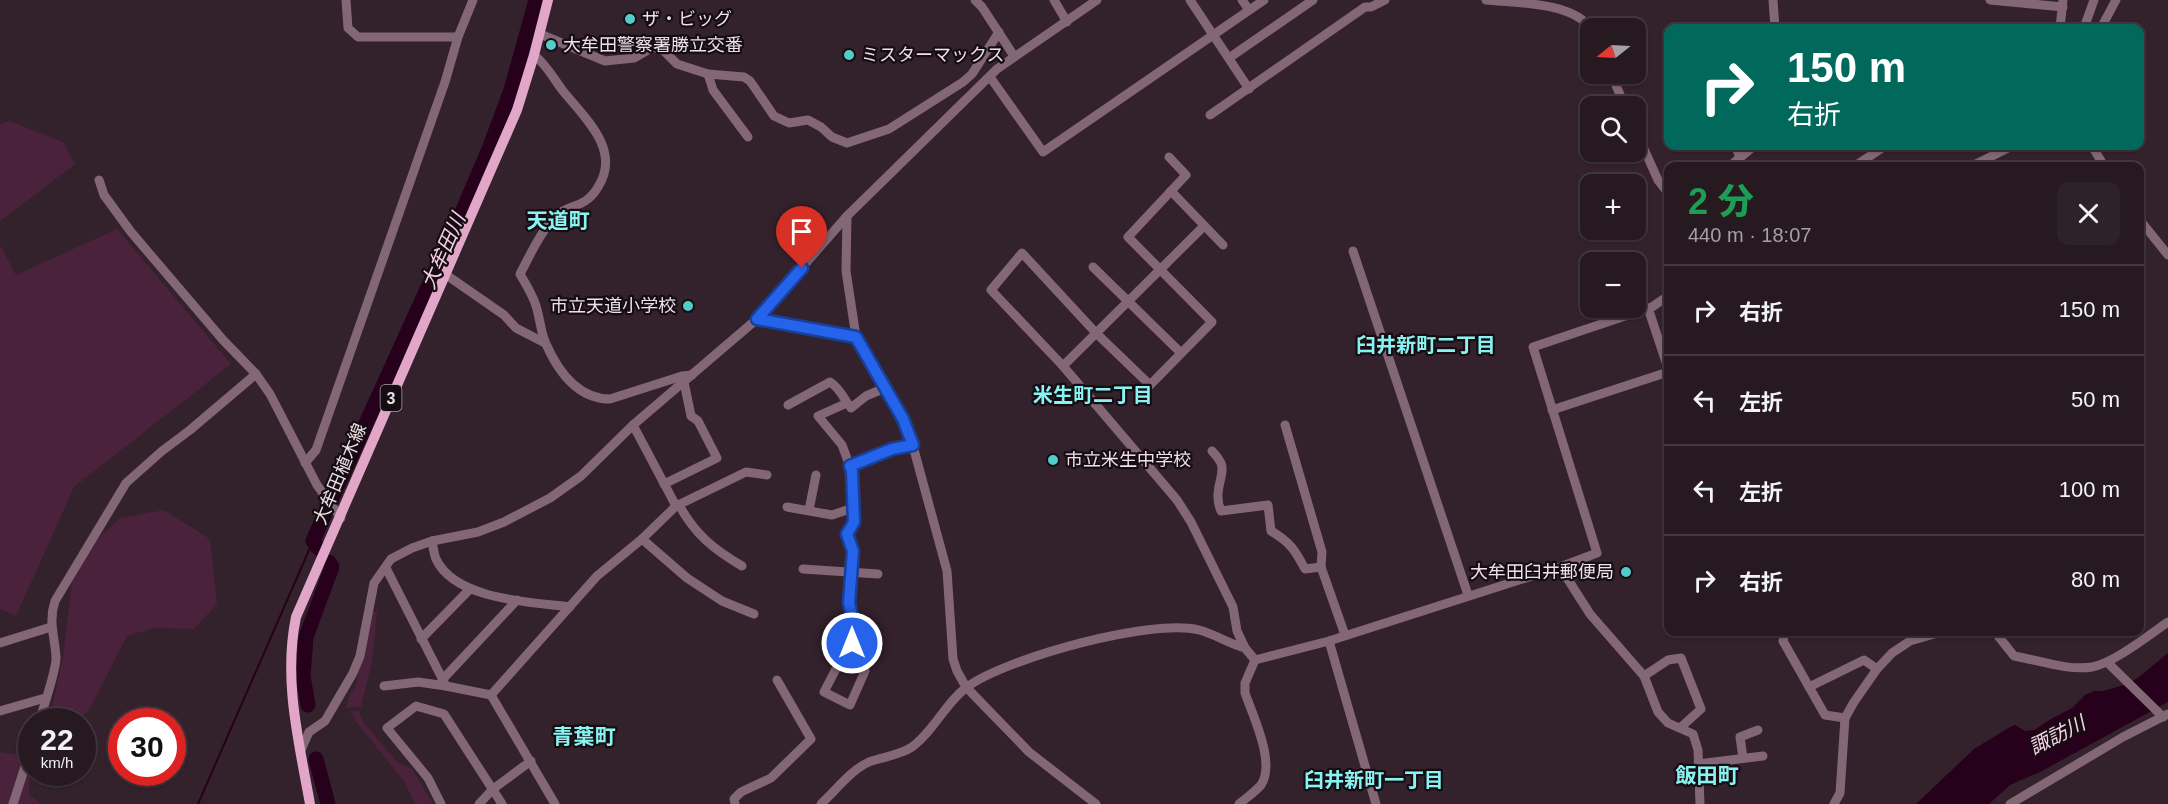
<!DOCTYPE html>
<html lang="ja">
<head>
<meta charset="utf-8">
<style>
	:root { --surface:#261920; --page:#2e2229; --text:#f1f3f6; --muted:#a4a0a5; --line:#42383e }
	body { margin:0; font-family:Arial,"Noto Sans JP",sans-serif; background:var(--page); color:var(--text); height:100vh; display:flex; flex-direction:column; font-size:22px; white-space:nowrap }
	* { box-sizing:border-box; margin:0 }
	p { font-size:20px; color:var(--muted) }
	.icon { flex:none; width:33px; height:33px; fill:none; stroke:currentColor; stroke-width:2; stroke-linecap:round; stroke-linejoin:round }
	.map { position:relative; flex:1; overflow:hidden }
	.sheet { position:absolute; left:1664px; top:162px; width:480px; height:474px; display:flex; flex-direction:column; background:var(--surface); border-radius:12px; box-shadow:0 2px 4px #0004,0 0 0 2px var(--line) }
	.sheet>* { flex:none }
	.guide { position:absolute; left:1664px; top:24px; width:480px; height:126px; border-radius:12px; box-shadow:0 2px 4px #0004,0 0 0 2px var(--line); background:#00695c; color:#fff; overflow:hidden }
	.needle { width:39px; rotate:252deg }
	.buttons { position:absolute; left:1580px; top:18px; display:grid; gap:12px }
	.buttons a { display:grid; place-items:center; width:66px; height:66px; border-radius:12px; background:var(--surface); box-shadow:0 2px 4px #0004,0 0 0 2px var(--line); font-size:30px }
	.speed { position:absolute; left:18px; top:708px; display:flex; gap:12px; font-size:30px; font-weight:700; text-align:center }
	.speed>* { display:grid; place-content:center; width:78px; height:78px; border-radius:50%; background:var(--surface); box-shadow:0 2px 4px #0004,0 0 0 2px var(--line); line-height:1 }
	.speed small { font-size:15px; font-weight:400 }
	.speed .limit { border:9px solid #d22; background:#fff; color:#111 }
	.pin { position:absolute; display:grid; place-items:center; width:51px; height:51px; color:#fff; margin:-62px -26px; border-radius:50% 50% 50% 0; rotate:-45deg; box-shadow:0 0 6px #0007 }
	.pin .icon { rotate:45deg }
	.me { position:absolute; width:66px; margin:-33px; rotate:0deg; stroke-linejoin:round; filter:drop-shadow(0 0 4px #0008) }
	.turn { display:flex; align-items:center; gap:21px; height:126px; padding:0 24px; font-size:27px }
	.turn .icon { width:78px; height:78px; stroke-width:2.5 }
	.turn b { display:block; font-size:42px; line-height:51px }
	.round { display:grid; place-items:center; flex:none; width:63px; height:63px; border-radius:12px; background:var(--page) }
	.head { display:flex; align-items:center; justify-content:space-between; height:102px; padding:0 24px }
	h1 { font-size:36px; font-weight:800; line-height:45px; color:#1e9e55 }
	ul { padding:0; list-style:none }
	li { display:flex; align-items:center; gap:18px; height:90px; padding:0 24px; border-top:2px solid var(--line) }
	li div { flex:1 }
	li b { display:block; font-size:22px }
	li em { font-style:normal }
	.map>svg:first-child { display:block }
	.green { fill:#4a223b }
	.water { fill:#27001b }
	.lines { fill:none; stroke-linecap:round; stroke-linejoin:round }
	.stream { stroke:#27001b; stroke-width:2 }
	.river { stroke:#27001b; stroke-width:15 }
	.minor { stroke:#846777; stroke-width:9 }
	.major { stroke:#e1a6c8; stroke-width:10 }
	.route-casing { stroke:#184099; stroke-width:15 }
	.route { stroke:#2563eb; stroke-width:10 }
	.poi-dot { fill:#53cdcb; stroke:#150d12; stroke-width:2 }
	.labels { text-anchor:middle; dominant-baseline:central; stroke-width:4.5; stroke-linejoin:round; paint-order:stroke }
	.shield { fill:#150d12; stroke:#aca1a7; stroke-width:1.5 }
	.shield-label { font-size:16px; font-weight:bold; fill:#ede0e7 }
	.poi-label { font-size:18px; fill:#ede0e7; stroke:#150d12; text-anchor:start }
	.street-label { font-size:18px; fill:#ede0e7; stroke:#150d12 }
	.water-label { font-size:20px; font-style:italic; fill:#f8d1e6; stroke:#150d12 }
	.neighbourhood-label { font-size:20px; font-weight:bold; fill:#88f3f1; stroke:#150d12 }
	.quarter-label { font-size:21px; font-weight:bold; fill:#88f3f1; stroke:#150d12 }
</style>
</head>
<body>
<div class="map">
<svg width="2168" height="804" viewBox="0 0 2168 804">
	<rect width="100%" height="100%" fill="#33212b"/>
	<g class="green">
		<polygon points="10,121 63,142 75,164 0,221 0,124"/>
		<polygon points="117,229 231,364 74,487 16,616 0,609 0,245 16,275"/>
		<polygon points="164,510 210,539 217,604 194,629 154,628 127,636 88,712 73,721 49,722 63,656 72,582 88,548 120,518"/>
		<polygon points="373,612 377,612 372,662 361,707 346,708 349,696 356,685"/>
		<polygon points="350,711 359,711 364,723 397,762 412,769 433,804 415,804 404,781 357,723"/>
		<polygon points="0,752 30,757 29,794 41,804 0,804"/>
	</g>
	<polygon class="water" points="2168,653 2168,702 2040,772 2010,785 1989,804 1916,804 1974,749 2010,727 2015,725 2025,731 2034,730 2051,719 2072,708 2085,695 2094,691 2103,691 2128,684 2139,677"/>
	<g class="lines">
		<polyline class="stream" points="198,804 313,541"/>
		<g class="river">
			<polyline points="333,496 463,210 489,149 511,90 536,0"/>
			<polyline points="318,548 313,541 326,511"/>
			<polyline points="308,705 303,676 306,637 332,567 329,562"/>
			<polyline points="316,759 328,804"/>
		</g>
		<g class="minor">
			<polyline points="346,0 348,28 358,37 458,37"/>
			<polyline points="975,0 982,7 1014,56"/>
			<polyline points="1054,0 1067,22"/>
			<polyline points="1190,0 1249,89"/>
			<polyline points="1242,0 1249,10"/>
			<path d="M1486,0C1515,3 1573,2 1590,28"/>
			<polyline points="1773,0 1775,28"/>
			<polyline points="1990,0 2063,7"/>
			<polyline points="2060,28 2063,0"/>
			<polyline points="2084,28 2094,0"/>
			<polyline points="2101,28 2116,0"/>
			<polyline points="540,34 605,61 634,58 653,47 664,51 677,64 708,74 744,77 750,81 774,116 789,123 808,120 821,127 832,137 847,143 889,129 963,82 972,74 999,32"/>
			<path d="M534,55C547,65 553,78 563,91C584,117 622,150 598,187C585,209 571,203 557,215C543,227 529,257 520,274C525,283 531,292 535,303C540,316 540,331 546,344C558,371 578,399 610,399L682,376L692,375"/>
			<polyline points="1229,58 1313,0"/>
			<polyline points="708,74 713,90 748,137"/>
			<polyline points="1611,74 1625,106"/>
			<polyline points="990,77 1043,152 1264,0"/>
			<polyline points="1210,115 1365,7 1371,7 1385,0"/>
			<polyline points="1635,129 1658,180 1668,193"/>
			<polyline points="1735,146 1740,157"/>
			<polyline points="2092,146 2104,166"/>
			<polyline points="1169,157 1186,175 1128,237 1212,322 1150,385 1096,333 1022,253 991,290 1063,366 1177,500 1191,522 1233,607 1237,631 1245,648 1255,660"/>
			<polyline points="1730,166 1754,146"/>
			<polyline points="1855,166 1885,146"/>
			<polyline points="1972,166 2012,146"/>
			<polyline points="99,180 104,195 131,232 223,340 256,374 270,394 317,485 341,518"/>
			<polyline points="1171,191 1223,245"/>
			<polyline points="847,216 846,271 856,337 910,435 947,571 953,659 957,671 966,687 1029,752 1096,804"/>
			<polyline points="2139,219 2168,255"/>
			<polyline points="1353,251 1468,595"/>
			<polyline points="1093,267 1181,353"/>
			<polyline points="445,274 504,315 516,328 545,343"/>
			<polyline points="1648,308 1668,368"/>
			<polyline points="757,319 856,337"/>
			<polyline points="1063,366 1204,226"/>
			<path d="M788,405L830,382C841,389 843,398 851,408L866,396L885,388"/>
			<polyline points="1552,410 1668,372"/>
			<polyline points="633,425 676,506"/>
			<polyline points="1285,425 1322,552 1321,567 1345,635"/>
			<path d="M1212,451C1215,454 1219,459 1221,463C1226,475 1212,491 1221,511L1268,505L1271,531C1290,542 1295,550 1305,569L1321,567"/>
			<polyline points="305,463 316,450 445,82 458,37 473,0"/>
			<polyline points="850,467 892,449 913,445"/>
			<polyline points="664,484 717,458 698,421 691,416 684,382"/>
			<path d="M679,505C695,534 713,549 742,566"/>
			<polyline points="787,507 832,515 853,508 852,472 842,445 818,416 847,403"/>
			<polyline points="809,510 816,475"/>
			<polyline points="642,539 687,578 722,601 754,614"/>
			<path d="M432,541C433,547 434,554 436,559C455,600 531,602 570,607"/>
			<polyline points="1560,567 1590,614 1644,676 1658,712 1668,723 1693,734 1698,750 1700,804"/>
			<polyline points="386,568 446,686 491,695 555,804"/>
			<polyline points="803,569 878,574"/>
			<polyline points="1785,632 1783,641 1825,715 1845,718"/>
			<path d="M1995,632L2014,656C2038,660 2068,671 2092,667C2114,663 2149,635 2168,622"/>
			<polyline points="421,639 470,589"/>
			<polyline points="1329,641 1376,804"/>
			<polyline points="0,643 51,627"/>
			<polyline points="845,658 865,671 850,705 824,692 838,665 845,658 852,643 855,629 849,603 853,551 847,534 854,522 853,508"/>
			<polyline points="1255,660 1329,641 1560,567 1597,553 1533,347 1652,307 1668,296"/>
			<polyline points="2107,662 2163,717"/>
			<polyline points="1644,676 1668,660 1681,658 1701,709 1680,728"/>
			<polyline points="442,680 517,600"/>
			<polyline points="384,686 418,682 446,686"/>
			<polyline points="1809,687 1864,660 1877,669"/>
			<polyline points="491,695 597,576 642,539 676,506 746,472 767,475"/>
			<polyline points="0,711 45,698"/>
			<path d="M39,722C43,709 57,668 56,657C55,637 48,622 55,601L126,483L162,451L190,430L256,374"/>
			<polyline points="301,750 309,732 325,721 353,673 360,656 374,583 391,559 412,548 432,541 478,532 504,522 550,498 581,476 633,425 757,319 847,216 997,69 1097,0"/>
			<polyline points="1743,758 1740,737 1758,730"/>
			<polyline points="1698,764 1763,756"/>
			<polyline points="13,804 32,745"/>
			<polyline points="441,804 428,778 387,728 416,706 444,714 502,804"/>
			<polyline points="479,804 493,789 531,761"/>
			<polyline points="735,804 734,799 741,792 771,778 811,739 777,680"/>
			<path d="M821,804C836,790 851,770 869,762C883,757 900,755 912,747C934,731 946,702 967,687C1007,658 1151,618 1199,630C1215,634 1229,644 1245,648"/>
			<path d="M1239,804C1246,798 1255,792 1261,785C1276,763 1253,716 1245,693V683L1255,660"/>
			<polyline points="1834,804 1840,793 1845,718 1854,702 1877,669 1892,653 1910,641 1941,632"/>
			<polyline points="2010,804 2123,737 2168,714"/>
		</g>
		<path class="major" d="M310,804C299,742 283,680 296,617L517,110L534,55L548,0"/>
	</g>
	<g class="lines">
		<defs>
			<polyline id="route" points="802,268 757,319 856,337 903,419 913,445 892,449 850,466 852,471 854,522 847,534 853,551 849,603 855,629 852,643"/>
		</defs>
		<use href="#route" class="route-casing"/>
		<use href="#route" class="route"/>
	</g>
	<g class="poi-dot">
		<circle cx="630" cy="19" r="6"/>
		<circle cx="551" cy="45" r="6"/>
		<circle cx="849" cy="55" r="6"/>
		<circle cx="688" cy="306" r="6"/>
		<circle cx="1053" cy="460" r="6"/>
		<circle cx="1626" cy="572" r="6"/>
	</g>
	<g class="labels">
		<rect class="shield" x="380.5" y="385" width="21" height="26" rx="4.5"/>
		<g class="shield-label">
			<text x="391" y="398">3</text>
		</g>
		<g class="poi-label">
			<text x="642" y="19">ザ・ビッグ</text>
			<text x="563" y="45">大牟田警察署勝立交番</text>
			<text x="861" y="55">ミスターマックス</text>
			<text x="676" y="306" text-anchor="end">市立天道小学校</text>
			<text x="1065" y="460">市立米生中学校</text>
			<text x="1614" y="572" text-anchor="end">大牟田臼井郵便局</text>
		</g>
		<g class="street-label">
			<text transform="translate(340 474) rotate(-67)">大牟田植木線</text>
		</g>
		<g class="water-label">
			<text transform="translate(443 251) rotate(-66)">大牟田川</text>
			<text transform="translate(2057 735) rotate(-27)">諏訪川</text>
		</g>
		<g class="neighbourhood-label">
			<text x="1426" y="345">臼井新町二丁目</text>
			<text x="1093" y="395">米生町二丁目</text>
			<text x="1374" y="780">臼井新町一丁目</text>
		</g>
		<g class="quarter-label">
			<text x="558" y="220">天道町</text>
			<text x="584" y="736">青葉町</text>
			<text x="1707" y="775">飯田町</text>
		</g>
	</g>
</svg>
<div class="buttons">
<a><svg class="needle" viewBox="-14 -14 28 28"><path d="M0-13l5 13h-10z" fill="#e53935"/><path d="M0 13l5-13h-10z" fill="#a4a0a5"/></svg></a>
<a><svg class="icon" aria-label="search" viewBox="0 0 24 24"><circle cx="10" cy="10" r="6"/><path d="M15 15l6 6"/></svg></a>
<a>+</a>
<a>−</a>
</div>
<div class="speed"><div>22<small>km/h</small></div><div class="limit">30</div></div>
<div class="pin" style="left:802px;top:268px;background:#d93025"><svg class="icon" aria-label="arrive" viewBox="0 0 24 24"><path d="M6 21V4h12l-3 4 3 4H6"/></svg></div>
<svg class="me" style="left:852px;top:643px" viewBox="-20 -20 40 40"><circle r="17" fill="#2563eb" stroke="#fff" stroke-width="3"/><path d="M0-11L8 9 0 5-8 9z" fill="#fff"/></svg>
<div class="guide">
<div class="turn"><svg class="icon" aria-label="right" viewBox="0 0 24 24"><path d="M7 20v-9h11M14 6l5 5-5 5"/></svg><div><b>150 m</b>右折</div></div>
</div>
<section class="sheet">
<div class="head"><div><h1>2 分</h1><p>440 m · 18:07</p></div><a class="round"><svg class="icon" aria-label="close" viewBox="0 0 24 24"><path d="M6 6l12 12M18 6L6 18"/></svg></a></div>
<ul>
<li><svg class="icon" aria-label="right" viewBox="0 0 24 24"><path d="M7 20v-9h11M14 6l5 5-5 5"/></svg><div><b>右折</b></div><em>150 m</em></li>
<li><svg class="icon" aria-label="left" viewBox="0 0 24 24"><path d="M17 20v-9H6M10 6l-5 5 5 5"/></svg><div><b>左折</b></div><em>50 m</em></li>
<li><svg class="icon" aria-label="left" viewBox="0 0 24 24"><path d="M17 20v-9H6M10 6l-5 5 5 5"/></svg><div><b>左折</b></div><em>100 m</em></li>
<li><svg class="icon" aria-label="right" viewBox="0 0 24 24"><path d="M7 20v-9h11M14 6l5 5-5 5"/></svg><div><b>右折</b></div><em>80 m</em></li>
</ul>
</section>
</div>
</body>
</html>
